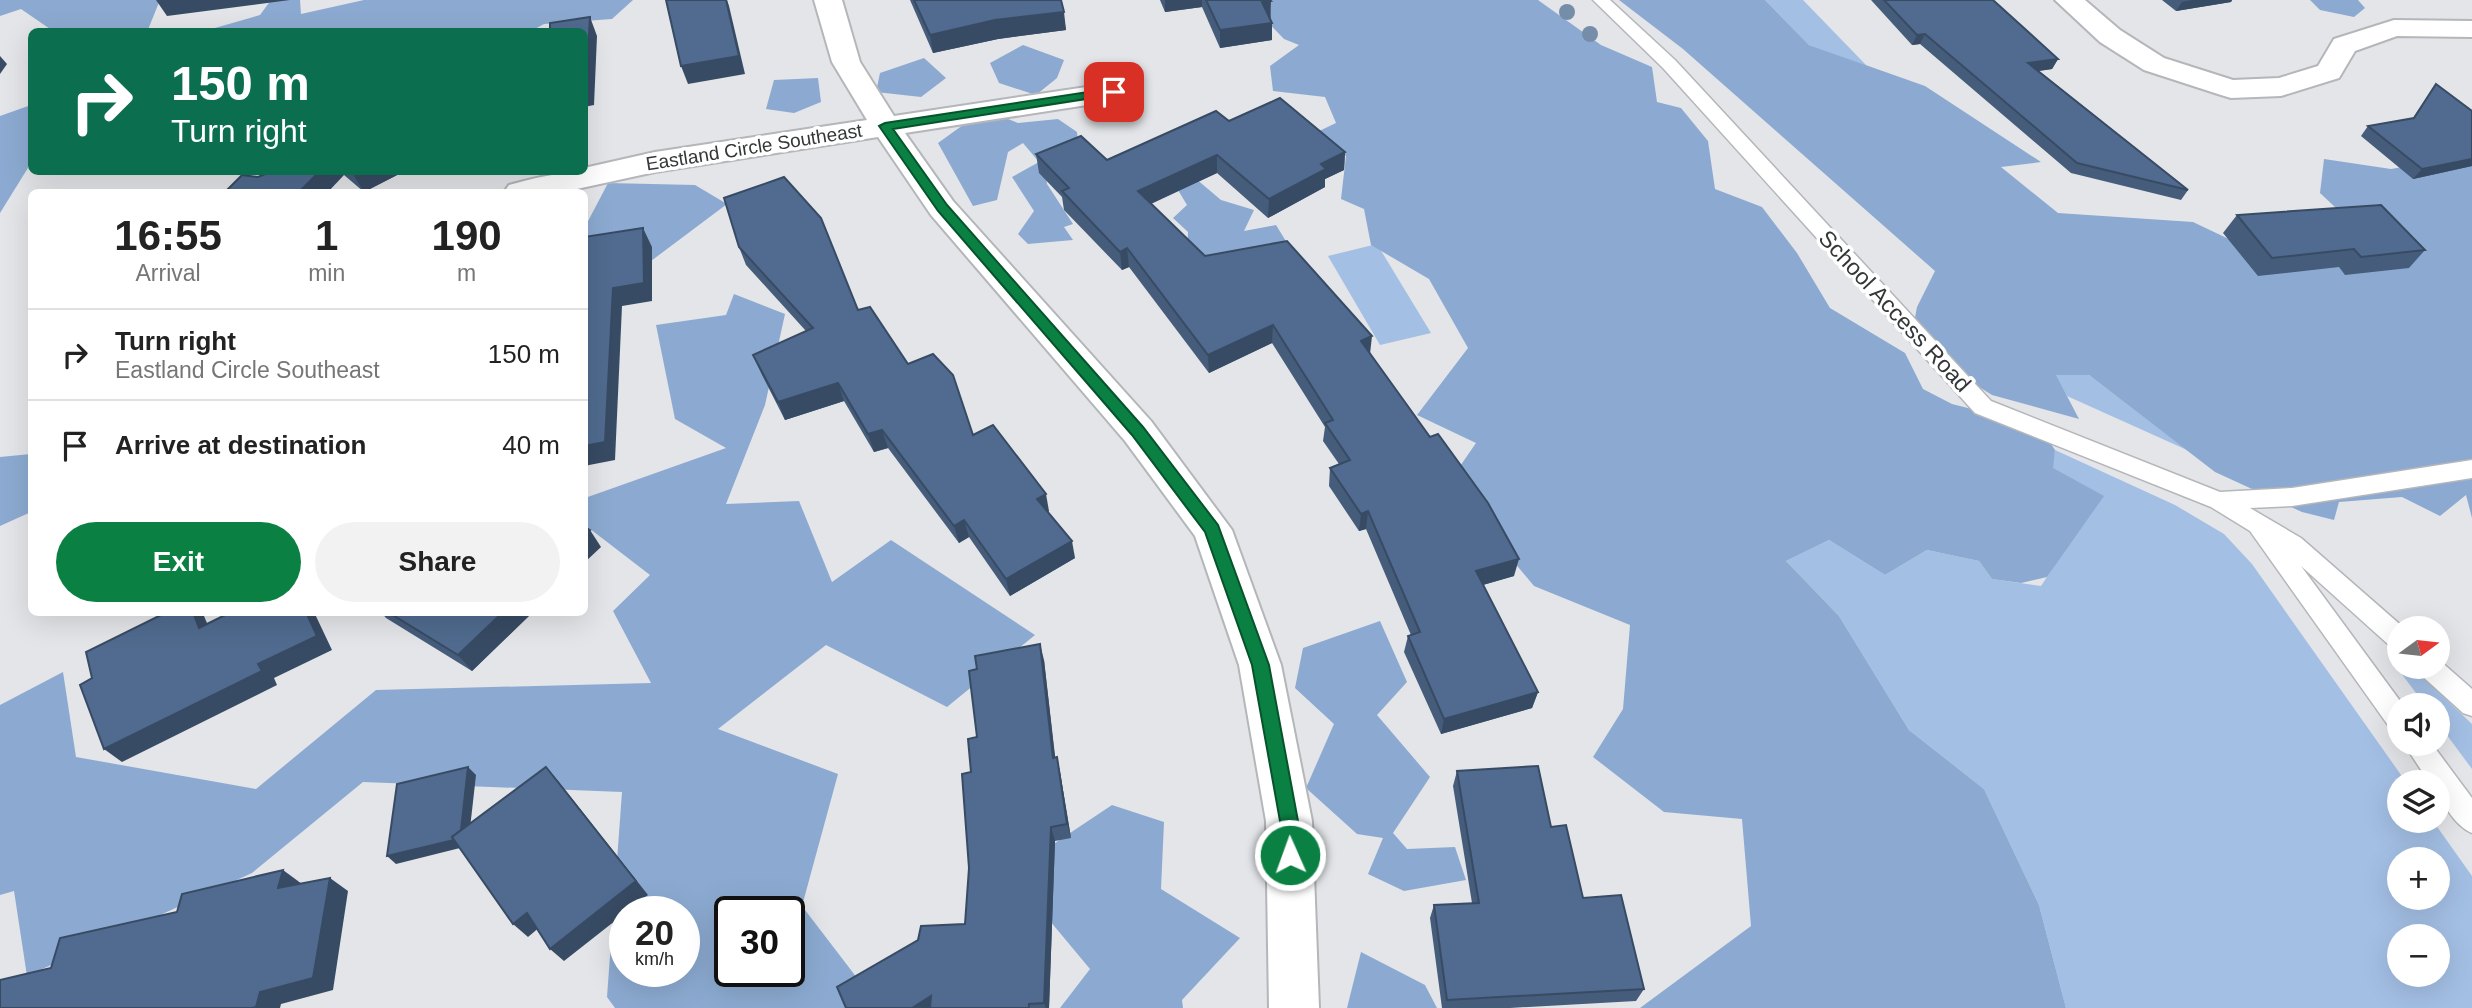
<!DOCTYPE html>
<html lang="en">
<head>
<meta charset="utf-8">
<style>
	:root { --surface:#fff; --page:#f2f2f2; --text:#222; --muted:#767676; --line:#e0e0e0; --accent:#0b8043 }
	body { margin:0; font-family:Helvetica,sans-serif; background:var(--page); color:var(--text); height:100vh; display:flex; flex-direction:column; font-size:26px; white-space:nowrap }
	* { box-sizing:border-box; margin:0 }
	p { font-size:23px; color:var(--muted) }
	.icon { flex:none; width:38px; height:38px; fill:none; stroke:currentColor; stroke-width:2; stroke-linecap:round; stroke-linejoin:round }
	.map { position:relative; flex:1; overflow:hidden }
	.panel { position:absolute; left:28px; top:189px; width:560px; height:427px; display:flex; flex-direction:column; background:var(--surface); border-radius:10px; box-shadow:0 7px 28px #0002 }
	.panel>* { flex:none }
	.top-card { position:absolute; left:28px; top:28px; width:560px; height:147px; border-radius:10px; box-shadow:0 7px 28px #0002; background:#0b6e4f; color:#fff; overflow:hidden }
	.needle { width:46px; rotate:75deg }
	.tools { position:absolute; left:2387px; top:616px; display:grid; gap:14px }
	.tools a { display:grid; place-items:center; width:63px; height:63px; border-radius:50%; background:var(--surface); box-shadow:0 7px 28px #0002; font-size:35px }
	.speed { position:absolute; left:609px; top:896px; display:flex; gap:14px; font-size:35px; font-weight:700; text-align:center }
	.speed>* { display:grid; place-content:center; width:91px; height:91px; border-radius:50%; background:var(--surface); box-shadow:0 7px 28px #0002; line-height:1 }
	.speed small { font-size:18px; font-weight:400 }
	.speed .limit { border:4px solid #111; border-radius:10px; background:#fff; color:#111 }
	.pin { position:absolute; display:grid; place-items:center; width:60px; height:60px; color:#fff; margin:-30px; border-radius:14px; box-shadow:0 4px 10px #0006 }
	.me { position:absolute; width:77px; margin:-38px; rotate:358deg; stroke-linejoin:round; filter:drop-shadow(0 0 5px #0008) }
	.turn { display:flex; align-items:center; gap:24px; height:147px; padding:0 28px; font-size:32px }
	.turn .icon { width:91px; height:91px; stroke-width:2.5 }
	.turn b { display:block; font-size:49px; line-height:60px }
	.eta { display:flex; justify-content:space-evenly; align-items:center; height:119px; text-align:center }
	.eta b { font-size:42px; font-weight:600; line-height:49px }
	.action { display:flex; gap:14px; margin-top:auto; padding:14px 28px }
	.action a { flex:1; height:80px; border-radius:42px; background:var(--accent); color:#fff; font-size:28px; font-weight:600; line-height:80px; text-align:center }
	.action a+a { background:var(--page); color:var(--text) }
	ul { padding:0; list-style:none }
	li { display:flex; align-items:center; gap:21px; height:91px; padding:0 28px; border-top:2px solid var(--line) }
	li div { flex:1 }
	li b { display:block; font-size:26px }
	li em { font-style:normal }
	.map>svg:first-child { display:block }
	.green { fill:#a3bfe4; fill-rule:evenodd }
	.forest { fill:#8caad1; fill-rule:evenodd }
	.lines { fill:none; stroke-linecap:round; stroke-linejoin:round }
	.service-casing { stroke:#b4b6b9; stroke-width:3 }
	.minor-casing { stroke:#b4b6b9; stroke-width:4 }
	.service { fill:#fff; fill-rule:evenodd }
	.minor { fill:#fff; fill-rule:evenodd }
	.tree { fill:#768daa }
	.wall { fill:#455c7b }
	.shaded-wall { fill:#384b64 }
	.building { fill:#506b8f; stroke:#384b64; stroke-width:2 }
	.route { fill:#0b8043; stroke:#07532c; stroke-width:2 }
	.labels { text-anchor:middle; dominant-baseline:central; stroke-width:7; stroke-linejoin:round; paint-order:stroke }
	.far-street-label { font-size:19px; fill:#353637; stroke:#fff }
	.street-label { font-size:23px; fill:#353637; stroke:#fff }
</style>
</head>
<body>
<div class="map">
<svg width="2472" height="1008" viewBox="0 0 2472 1008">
	<rect width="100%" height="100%" fill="#e3e5e8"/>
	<g class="green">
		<polygon points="1765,0 1803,0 1867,66 1809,45"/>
		<polygon points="1377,244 1431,333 1380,345 1328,256"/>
		<polygon points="2055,375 2089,375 2187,450 2067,396"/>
		<path d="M2055,450L2175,505L2224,534L2252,564L2406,782H2399V821H2433L2472,876V1008H2066L2039,905L1984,789L1909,730L1839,616L1786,561L1829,540L1885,575L1927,550L1979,561L1992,579L2041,586L2080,527L2052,468ZM2399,859H2438V898H2399ZM2399,936H2438V975H2399Z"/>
		<polygon points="2396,655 2399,657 2399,667 2412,667 2472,724 2472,769 2438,723 2438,705 2425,705 2392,661"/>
	</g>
	<g class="forest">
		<polygon points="0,0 160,0 147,32 53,31 21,9 0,16"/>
		<polygon points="271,0 300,0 301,14 364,0 633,0 612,19 544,24 531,31 201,32 260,15"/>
		<polygon points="1267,0 1538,0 1601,45 1652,67 1657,102 1681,108 1708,141 1715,189 1762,207 1797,253 1830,308 1905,353 1923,389 1952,404 2039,426 2055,450 2053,468 2104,496 2047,577 2021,583 1992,579 1979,561 1927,550 1885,575 1829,540 1786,561 1839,616 1909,730 1984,789 2039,905 2066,1008 1640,1008 1751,926 1742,819 1664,812 1593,757 1623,709 1630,625 1534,586 1465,503 1456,472 1476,443 1417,415 1468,348 1429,279 1371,245 1364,209 1341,199 1346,156 1315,133 1336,123 1325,97 1273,91 1270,66 1299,45 1284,39 1258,12"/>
		<polygon points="1619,0 1765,0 1809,45 1925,86 2041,162 2001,167 2058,213 2193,222 2273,260 2384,253 2320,193 2324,159 2391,169 2472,155 2472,518 2466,495 2440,516 2402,497 2339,502 2334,520 2302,512 2215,472 2089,375 2056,375 2079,419 1992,395 1910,344 1917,307 1935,271 1683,49"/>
		<polygon points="2310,0 2358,0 2365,8 2354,17 2320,10"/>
		<polygon points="1023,45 1064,60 1057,78 1036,95 999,83 990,63"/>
		<polygon points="924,58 946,78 921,97 876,92 880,73"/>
		<polygon points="818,78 821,102 794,113 766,109 774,80"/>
		<polygon points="31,105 31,163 0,213 0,116"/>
		<polygon points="998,115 1018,123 1058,119 1077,132 1079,153 1045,168 1047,184 1073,224 1064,227 1073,240 1028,244 1018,234 1034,211 1012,177 1039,162 1023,143 1008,152 997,200 973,206 938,143 963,125"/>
		<polygon points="1195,178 1221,200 1254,210 1244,231 1276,225 1292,251 1237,268 1187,255 1188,232 1173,218 1187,205 1178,190"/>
		<polygon points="608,183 695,185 727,204 639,270 585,250 585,227"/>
		<path d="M734,294L785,314L765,405L726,504L799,501L832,582L891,540L1035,635L947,707L826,645L718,729L838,774L802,906L880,1008H615L607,997L622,792L363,782L252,873L27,976L14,891L0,895V705L63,672L76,757L256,789L376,690L651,683L613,611L650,575L585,525V498L726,448L675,419L656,325L726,315ZM625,912H684V971H625ZM730,912H789V971H730Z"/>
		<polygon points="31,454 31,512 0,526 0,457"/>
		<polygon points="1380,621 1407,682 1377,715 1430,777 1393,833 1407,849 1455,847 1466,880 1404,891 1368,874 1383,838 1357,834 1306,788 1334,724 1295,688 1303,648"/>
		<polygon points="1112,805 1164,822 1161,889 1240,938 1182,1000 1183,1008 1060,1008 1090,969 1010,873"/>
		<polygon points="1361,952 1425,985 1437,1008 1347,1008"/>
	</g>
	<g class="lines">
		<defs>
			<g id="service">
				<polygon points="1593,0 1610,0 1675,60 1991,401 2220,492 2292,488 2472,460 2472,478 2292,506 2250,508 2301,538 2404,628 2399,628 2399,649 2390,646 2301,566 2403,705 2399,705 2399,731 2390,728 2250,531 2211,507 1975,413 1663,68"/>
				<polygon points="2438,659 2472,689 2472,716 2463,713 2421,675 2418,667 2438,667"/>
				<path d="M2404,744H2432L2472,798V833C2455,826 2438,800 2438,782H2429Z"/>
			</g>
			<g id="minor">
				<path d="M814,0H842L860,62L894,116L1113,83L1123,86L1128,92L1123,98L1113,101L905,133L953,201L1151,421L1232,530L1281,665L1312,821L1319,1008H1269L1266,821L1239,665L1195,536L1125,441L931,215L878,137L655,172L563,192H504L509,185C534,178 559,172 584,172V168L655,152L867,120L832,62Z"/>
				<polygon points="2055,0 2085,0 2120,30 2164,58 2233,80 2279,78 2318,66 2334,39 2394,20 2472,21 2472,37 2397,36 2355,51 2339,78 2281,96 2231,98 2221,95 2144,70 2100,42"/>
			</g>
		</defs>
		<use href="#service" class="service-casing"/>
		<use href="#minor" class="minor-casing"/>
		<use href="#service" class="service"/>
		<use href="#minor" class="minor"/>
	</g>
	<g class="tree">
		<circle cx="1567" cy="12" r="8"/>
		<circle cx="1590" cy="34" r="8"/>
	</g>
	<g class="wall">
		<polygon points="910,0 1061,0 1066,30 998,39 933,53"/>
		<polygon points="1160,0 1270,0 1272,40 1220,48 1202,7 1165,12"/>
		<polygon points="1871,0 1993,0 2058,59 2052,69 2039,71 2188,190 2181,200 2071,173 1920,44 1912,45"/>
		<polygon points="2162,0 2232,0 2231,2 2176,11"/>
		<polygon points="2436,84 2472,111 2472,166 2413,179 2361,136 2368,126 2413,118"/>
		<polygon points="1229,121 1345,152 1344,170 1325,179 1325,187 1268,218 1217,173 1151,204 1205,256 1370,354 1514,576 1483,585 1538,692 1532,708 1441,734 1404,652 1408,636 1411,635 1366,529 1359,531 1329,486 1330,468 1339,464 1323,441 1325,427 1272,343 1209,373 1129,267 1122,270 1064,210 1062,197 1039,173 1036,154 1107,160"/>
		<polygon points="270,172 403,172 364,192 344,175 258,177"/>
		<polygon points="2237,215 2425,250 2409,268 2345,275 2339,267 2258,276 2223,233"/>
		<polygon points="739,247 858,310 973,435 1049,511 1048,512 1075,558 1010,596 969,537 959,543 888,448 874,452 844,401 785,420 761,373 753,355 806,331 746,265"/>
		<polygon points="381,612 533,612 472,671 386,618"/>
		<polygon points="1044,660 1055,758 1057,757 1060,772 1071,838 1055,841 1049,1008 846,1008 965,924 969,868 971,772 977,737"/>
		<polygon points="1457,771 1551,827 1583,898 1644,989 1636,1001 1510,1008 1442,1008 1430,918 1434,905 1472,903 1453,786"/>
	</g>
	<g class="shaded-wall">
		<polygon points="156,0 290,0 167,16"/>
		<polygon points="726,0 727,0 729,6 745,74 688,84 681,66"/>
		<polygon points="1165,0 1202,0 1202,7 1165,12"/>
		<polygon points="2192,0 2232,0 2231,2 2176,11 2182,2"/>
		<polygon points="1271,1 1270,18 1262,2"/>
		<polygon points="1064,12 1066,30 998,39 933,53 930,35 995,20"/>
		<polygon points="590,17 597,36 594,105 584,107 584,87"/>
		<polygon points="1272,23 1272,40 1220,48 1220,30"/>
		<polygon points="1925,34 1920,44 1912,45 1917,35"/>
		<polygon points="0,56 7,64 0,74"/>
		<polygon points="2058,59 2052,69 2023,73 2028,63"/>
		<polygon points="1345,152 1344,170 1325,179 1325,187 1268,218 1269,199 1321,164"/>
		<polygon points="1217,155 1217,173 1139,209 1138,191"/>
		<polygon points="2472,159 2472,166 2413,179 2422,169"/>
		<polygon points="319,172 342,172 344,175 328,192 299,192"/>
		<polygon points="358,172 403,172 364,192 353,174"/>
		<polygon points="643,228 652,247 652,301 622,306 615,460 584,466 584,446 613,288"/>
		<polygon points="1127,248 1129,267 1122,270 1120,252"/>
		<polygon points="1273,325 1272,343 1209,373 1208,355"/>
		<polygon points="1372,336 1370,354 1361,341"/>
		<polygon points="838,383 844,401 785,420 778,402"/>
		<polygon points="882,430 888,448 874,452 868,434"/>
		<polygon points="1046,494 1049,511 1040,516 1037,499"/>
		<polygon points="1368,511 1366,529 1359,531 1361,514"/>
		<polygon points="964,520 969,537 959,543 954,526"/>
		<polygon points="590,530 601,547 584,563 584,535"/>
		<polygon points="1072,541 1075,558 1010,596 1006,579"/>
		<polygon points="1519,559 1514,576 1472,588 1476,571"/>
		<polygon points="193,612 200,612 204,616 215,642 199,628"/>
		<polygon points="306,612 314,612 332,650 274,678 277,685 122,762 104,749 258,664"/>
		<polygon points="503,612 533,612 472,671 458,655"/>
		<polygon points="1040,644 1044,660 1057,773 1053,758"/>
		<polygon points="1538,692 1532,708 1441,734 1444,719"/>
		<polygon points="1057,757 1060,772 1071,838 1067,824"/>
		<polygon points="468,767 476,775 468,846 396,864 387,856"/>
		<polygon points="546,767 559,782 648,895 626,912 625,912 625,913 564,961 550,949"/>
		<polygon points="1051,827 1055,841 1049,1008 1046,1008 1044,1003"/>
		<polygon points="283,870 302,884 278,888"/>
		<polygon points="330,878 348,891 333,990 281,1004 280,1008 252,1008 260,992"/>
		<polygon points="527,913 541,926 528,937 513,924"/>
		<polygon points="931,996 937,1008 912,1008"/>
	</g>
	<g class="building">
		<polygon points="666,0 726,0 739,56 681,66"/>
		<polygon points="914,0 1061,0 1064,12 995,20 930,35"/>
		<polygon points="1206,0 1270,0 1271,1 1262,2 1272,23 1220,30"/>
		<polygon points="1884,0 1993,0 2058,59 2028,63 2188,190 2077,163 1925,34 1917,35"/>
		<polygon points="590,17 586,87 584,87 584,32 550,32 550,23"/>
		<polygon points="2436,84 2472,111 2472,159 2422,169 2368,126 2414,118"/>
		<polygon points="1280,98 1345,152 1321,164 1326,169 1269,199 1217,155 1138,191 1205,256 1287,241 1372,336 1361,341 1430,437 1438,434 1488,503 1519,559 1476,571 1538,692 1444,719 1408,636 1420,632 1368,511 1361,514 1330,468 1350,460 1325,423 1333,420 1273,325 1208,355 1127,248 1120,252 1062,191 1069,188 1036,154 1081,136 1107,160 1216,111 1229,121"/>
		<polygon points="270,172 319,172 299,192 225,192 242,175 258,177"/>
		<polygon points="784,177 821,218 858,310 870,307 908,364 933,354 953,375 973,435 993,425 1046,494 1037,499 1072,541 1006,579 964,520 954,526 882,430 868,434 838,383 778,402 753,355 813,328 739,247 724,198"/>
		<polygon points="2381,205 2425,250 2361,257 2354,249 2272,258 2237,215"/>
		<polygon points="643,228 644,283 613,288 605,442 584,446 584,237"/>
		<polygon points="584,526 590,530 584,535"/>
		<polygon points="167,612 193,612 199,628 231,612 306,612 317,636 258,664 262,671 104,749 80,685 92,678 86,652"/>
		<polygon points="388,612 503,612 458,655"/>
		<polygon points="1040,644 1053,758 1057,757 1067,824 1051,827 1044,1003 1029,1004 1029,1008 930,1008 931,996 912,1008 846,1008 837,987 918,940 921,926 965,924 969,868 962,774 971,772 968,739 977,737 969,671 977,669 975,656"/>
		<polygon points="1538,766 1551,827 1566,825 1583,898 1621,895 1644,989 1447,1000 1434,905 1479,903 1457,771"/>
		<polygon points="468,767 461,830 452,837 454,840 387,856 397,784"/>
		<polygon points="546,767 636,881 550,949 527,913 513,924 452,837"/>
		<polygon points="283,870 278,888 330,878 313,978 260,992 256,1007 252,1008 0,1008 0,980 51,968 60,938 177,912 182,894"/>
	</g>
	<polygon class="route" points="1114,88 1120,92 1118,94 893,129 947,205 1143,427 1218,525 1269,665 1298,821 1300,855 1297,861 1290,864 1283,861 1281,855 1280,821 1252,665 1205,532 1132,435 938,211 879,126 885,123"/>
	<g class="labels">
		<g class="far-street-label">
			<text transform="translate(754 147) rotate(-9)">Eastland Circle Southeast</text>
		</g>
		<g class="street-label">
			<text transform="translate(1895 311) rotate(47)">School Access Road</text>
		</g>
	</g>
</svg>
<div class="tools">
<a><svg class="needle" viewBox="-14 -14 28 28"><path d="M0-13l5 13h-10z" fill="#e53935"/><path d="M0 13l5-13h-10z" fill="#767676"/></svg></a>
<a><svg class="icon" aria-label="sound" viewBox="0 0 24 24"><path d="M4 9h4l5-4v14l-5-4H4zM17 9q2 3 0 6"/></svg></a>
<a><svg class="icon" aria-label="layers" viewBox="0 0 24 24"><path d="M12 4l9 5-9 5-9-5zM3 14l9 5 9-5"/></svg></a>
<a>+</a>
<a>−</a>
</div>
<div class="speed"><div>20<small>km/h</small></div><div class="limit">30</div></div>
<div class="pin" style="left:1114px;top:92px;background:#d93025"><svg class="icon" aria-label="arrive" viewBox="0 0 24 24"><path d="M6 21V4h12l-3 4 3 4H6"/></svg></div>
<svg class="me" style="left:1290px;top:855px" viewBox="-20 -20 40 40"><circle r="17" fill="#0b8043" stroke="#fff" stroke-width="3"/><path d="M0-11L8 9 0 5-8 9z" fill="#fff"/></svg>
<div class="top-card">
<div class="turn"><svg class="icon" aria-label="right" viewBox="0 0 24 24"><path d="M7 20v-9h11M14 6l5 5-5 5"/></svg><div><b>150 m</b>Turn right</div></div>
</div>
<section class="panel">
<div class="eta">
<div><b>16:55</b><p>Arrival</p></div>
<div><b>1</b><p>min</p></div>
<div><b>190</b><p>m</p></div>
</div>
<ul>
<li><svg class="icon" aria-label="right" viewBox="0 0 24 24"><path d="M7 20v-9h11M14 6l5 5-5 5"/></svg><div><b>Turn right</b><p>Eastland Circle Southeast</p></div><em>150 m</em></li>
<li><svg class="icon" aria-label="arrive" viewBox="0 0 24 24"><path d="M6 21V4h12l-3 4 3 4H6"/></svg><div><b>Arrive at destination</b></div><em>40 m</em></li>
</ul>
<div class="action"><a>Exit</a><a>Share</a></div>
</section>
</div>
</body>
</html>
